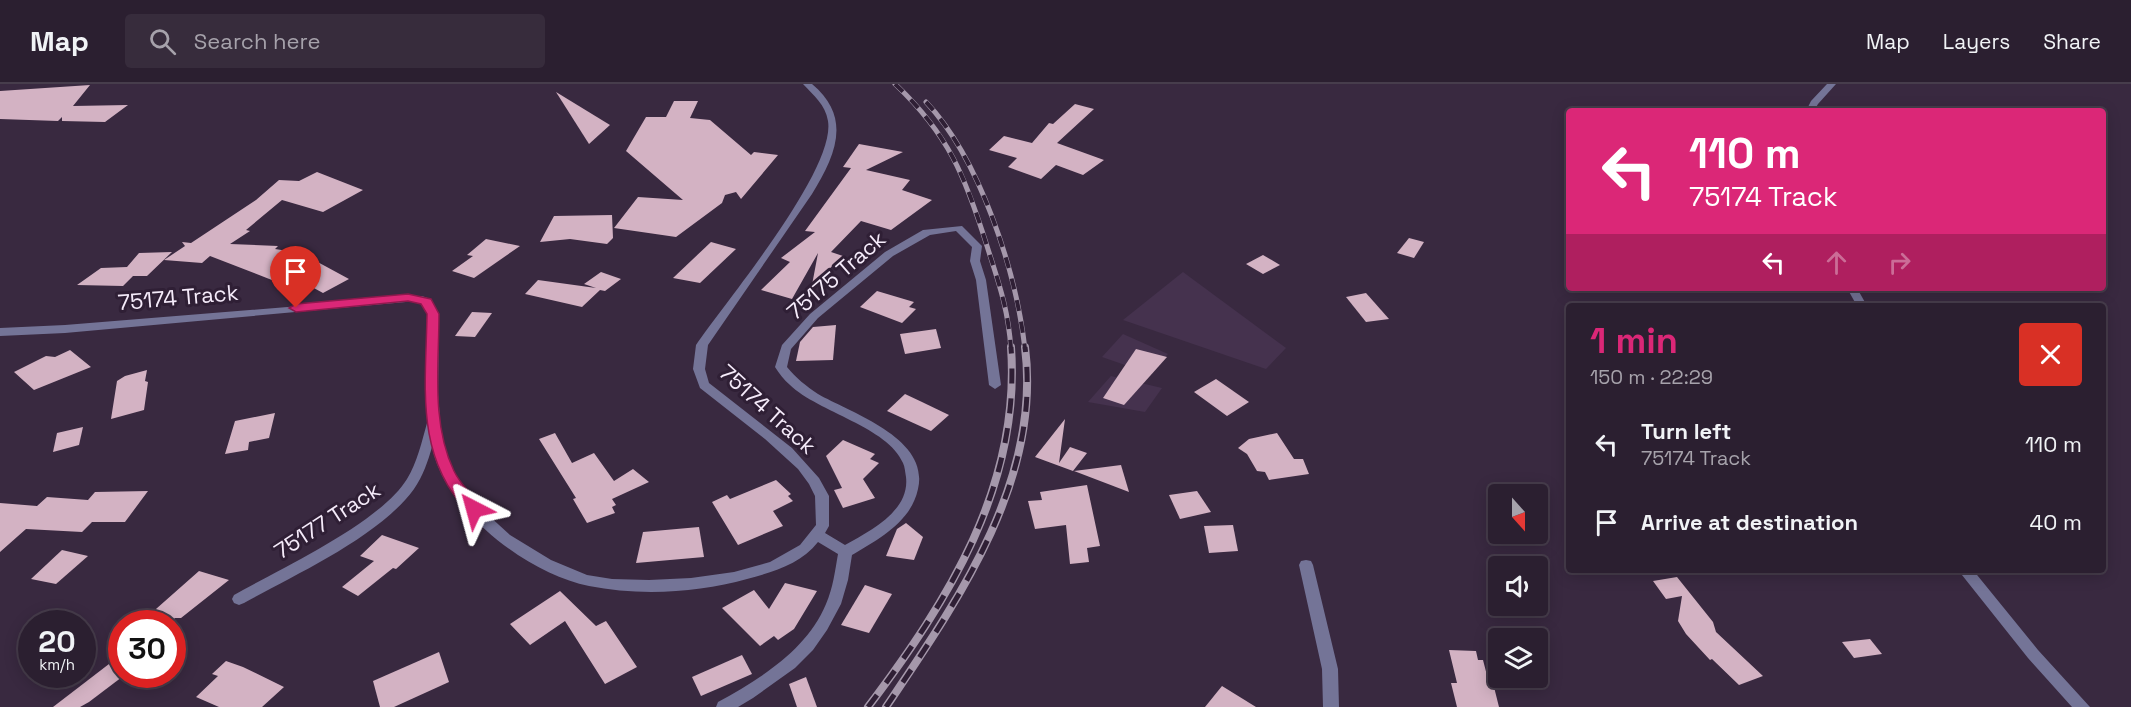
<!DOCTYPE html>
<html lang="en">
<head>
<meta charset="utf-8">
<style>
	:root { --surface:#2b1f30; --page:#372c3c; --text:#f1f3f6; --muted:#a6a2ab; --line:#473d4c; --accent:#db2777 }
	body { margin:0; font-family:"Space Grotesk",sans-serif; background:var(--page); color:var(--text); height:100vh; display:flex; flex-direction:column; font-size:22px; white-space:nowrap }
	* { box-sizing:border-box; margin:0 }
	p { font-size:20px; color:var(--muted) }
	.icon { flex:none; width:33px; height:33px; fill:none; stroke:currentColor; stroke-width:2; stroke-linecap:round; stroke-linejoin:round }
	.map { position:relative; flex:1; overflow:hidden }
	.details { position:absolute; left:1566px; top:219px; width:540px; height:270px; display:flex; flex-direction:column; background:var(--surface); border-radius:6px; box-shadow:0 3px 15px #0003,0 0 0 2px var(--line) }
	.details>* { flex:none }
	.guide { position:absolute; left:1566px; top:24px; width:540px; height:183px; border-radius:6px; box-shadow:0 3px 15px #0003,0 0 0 2px var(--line); background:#db2777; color:#fff; overflow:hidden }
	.needle { width:39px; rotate:159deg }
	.buttons { position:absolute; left:1488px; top:400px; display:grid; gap:12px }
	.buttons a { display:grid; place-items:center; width:60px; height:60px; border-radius:6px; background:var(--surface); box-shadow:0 3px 15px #0003,0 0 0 2px var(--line); font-size:30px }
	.speed { position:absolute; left:18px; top:526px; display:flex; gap:12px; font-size:30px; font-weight:700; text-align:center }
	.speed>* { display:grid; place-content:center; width:78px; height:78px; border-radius:50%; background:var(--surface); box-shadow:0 3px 15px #0003,0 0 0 2px var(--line); line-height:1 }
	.speed small { font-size:15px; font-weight:400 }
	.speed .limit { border:9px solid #d22; background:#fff; color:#111 }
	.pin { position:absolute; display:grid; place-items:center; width:51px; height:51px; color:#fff; margin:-62px -26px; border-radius:50% 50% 50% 0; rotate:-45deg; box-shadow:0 0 6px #0007 }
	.pin .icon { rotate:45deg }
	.me { position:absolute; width:66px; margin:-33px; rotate:321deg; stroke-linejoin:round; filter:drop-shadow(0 0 4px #0008) }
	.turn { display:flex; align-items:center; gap:21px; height:126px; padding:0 24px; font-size:27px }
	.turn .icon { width:78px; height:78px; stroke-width:2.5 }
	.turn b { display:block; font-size:42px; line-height:51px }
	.lanes { display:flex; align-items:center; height:57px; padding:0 24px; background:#0003; justify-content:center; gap:30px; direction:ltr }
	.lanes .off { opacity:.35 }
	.round { display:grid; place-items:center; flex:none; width:63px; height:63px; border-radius:6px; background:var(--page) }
	.headline { display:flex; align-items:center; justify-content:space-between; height:102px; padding:0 24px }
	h1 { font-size:36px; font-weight:700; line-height:45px; color:var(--accent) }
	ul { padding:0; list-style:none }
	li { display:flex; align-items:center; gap:18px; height:78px; padding:0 24px }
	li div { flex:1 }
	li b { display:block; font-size:22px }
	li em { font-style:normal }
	header { display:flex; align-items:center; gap:36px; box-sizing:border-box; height:84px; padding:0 30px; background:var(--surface); border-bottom:2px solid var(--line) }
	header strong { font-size:28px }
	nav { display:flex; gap:33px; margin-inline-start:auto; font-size:21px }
	.search { width:420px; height:54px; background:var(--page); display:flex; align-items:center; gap:15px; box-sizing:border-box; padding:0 21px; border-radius:6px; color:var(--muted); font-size:22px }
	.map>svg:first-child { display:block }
	.built { fill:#45324e }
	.building { fill:#d3b2c3 }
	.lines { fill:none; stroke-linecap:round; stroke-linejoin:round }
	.minor { fill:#747497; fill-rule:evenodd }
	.rail-far1-casing { stroke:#a598ab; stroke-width:5 }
	.rail-casing { stroke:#a598ab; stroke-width:8 }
	.rail-far1 { stroke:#2f1f35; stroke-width:4; stroke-dasharray:11; stroke-linecap:butt }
	.rail { stroke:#2f1f35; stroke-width:5; stroke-dasharray:15; stroke-linecap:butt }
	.route { fill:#db2777; stroke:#8e194d; stroke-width:1.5 }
	.labels { text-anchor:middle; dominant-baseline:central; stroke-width:6; stroke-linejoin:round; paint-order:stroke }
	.street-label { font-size:22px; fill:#f5ebfa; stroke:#2f1f35 }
</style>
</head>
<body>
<header>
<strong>Map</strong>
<div class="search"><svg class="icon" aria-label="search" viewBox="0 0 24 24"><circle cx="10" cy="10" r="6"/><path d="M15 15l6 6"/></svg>Search here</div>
<nav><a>Map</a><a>Layers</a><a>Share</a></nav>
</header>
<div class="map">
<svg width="2131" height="623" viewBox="0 0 2131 623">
	<rect width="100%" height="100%" fill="#392940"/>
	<g class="built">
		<polygon points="1183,188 1286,264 1266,285 1123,236"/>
		<polygon points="1123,250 1168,270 1148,289 1102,273"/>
		<polygon points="1111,292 1162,304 1145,328 1088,318"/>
	</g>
	<g class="building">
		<polygon points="90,1 73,22 128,21 105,38 62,37 62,33 58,37 0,35 0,7"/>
		<polygon points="556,8 610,41 589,60"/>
		<polygon points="674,17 698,17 690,34 710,36 751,71 754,68 778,71 741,115 736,108 725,111 722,119 676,153 614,144 638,113 683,116 626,67 646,33 666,33"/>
		<polygon points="1075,20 1094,25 1057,59 1104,76 1083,91 1056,81 1041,95 1008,83 1017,74 989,66 1004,52 1032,59 1049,39 1053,40"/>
		<polygon points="859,60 903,68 866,86 910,96 902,106 932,116 891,146 861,137 831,168 843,172 812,201 818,169 792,215 761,206 790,178 781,174 815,148 805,147 851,84 843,83"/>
		<polygon points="317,88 363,106 323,128 282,116 246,146 250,147 230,160 278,162 275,165 301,169 349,195 323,209 290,191 277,198 210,172 202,179 164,176 185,162 182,158 191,159 256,116 279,96 299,97"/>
		<polygon points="612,131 613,154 607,160 570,155 540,158 554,132"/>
		<polygon points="1409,154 1424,158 1414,174 1397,169"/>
		<polygon points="486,155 520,162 474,194 452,187 473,172 467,171"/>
		<polygon points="711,158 736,165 700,199 673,194"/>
		<polygon points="172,168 147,192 133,192 123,202 77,201 101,184 127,183 139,169"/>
		<polygon points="1263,171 1280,181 1263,190 1246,180"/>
		<polygon points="601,188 621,195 605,207 600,206 582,223 525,210 538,196 596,204 584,200"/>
		<polygon points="877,207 914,218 909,223 916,225 902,239 860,223"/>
		<polygon points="1366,209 1389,235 1366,238 1346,213"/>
		<polygon points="472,228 492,229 475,253 455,252"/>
		<polygon points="836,241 833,276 796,277 800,258 813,243"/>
		<polygon points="936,245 941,264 905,270 900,250"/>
		<polygon points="1136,265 1167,273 1124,321 1103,314"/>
		<polygon points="70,266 91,283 34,306 14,288 46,272 55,273"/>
		<polygon points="147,286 145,297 148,298 144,326 111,335 117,297 125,292"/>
		<polygon points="1216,295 1249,318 1227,332 1194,308"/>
		<polygon points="905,310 922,318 949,331 931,347 887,327"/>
		<polygon points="275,329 269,354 249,358 248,366 225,370 235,337"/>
		<polygon points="1065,335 1059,379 1070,363 1087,369 1073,387 1035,373"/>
		<polygon points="83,343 79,361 53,368 57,349"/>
		<polygon points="555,349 572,379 594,369 614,397 633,385 649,398 612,415 616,421 612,423 615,429 587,439 573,415 576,414 539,355"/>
		<polygon points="1277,349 1294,375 1303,375 1309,390 1269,396 1265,388 1257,387 1247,370 1238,364 1249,355"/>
		<polygon points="843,356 875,370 870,375 879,379 863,395 875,414 843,424 834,406 842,404 826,372"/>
		<polygon points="1121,381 1129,408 1074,387"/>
		<polygon points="776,396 791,410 788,412 793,417 773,427 783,442 738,461 712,418 727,411 730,415"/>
		<polygon points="1087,401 1100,462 1087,464 1089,478 1070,480 1066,441 1035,445 1028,417 1042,416 1040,408"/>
		<polygon points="148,407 125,438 92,438 82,448 26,445 0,468 0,419 37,422 47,413 88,416 95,408"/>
		<polygon points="1197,407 1211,428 1180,435 1169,411"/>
		<polygon points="906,439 923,453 914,476 886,472 897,445"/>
		<polygon points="1233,441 1238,467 1209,469 1204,442"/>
		<polygon points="699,443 704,473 636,479 643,448"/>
		<polygon points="382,451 419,464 396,485 393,484 358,512 342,503 374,477 360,472"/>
		<polygon points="62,466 88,472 56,500 31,495"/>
		<polygon points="199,487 229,496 181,534 175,534 168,540 139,540"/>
		<polygon points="1677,493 1713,538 1716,548 1763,592 1739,601 1712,575 1710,576 1686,550 1678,537 1682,512 1666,515 1653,497"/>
		<polygon points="785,499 817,507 794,545 778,556 774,552 760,562 722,524 754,506 769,525"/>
		<polygon points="865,501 892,510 869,549 841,541"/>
		<polygon points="560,507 596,542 606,537 637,583 605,600 565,537 530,561 510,540"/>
		<polygon points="1870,555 1882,570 1854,574 1842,558"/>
		<polygon points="1449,566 1476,567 1478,576 1483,576 1490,603 1494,603 1499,623 1457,623 1451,599 1457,599"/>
		<polygon points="439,568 449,598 394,623 380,623 373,597"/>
		<polygon points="122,570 122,593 89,618 80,623 53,623"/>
		<polygon points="742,571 752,590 701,612 692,593"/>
		<polygon points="226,577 243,583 284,603 262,623 219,623 196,613 218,592 212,590"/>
		<polygon points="806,593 817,623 797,623 789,600"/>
		<polygon points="1222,602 1256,623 1205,623"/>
	</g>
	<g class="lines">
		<g class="minor">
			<path d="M803,0H812C853,34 835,72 812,110L708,261L705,285L709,299L792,364L819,394L829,412V442L825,449L845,461C870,447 910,427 906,393C905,388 905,383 903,379C888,343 818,328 790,301C784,296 779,289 775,283L782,261L810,230L885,168L923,146L962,142L982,162L980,177L986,196L1001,301L995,305L989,301L976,196L970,177L972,163L956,147L930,151L893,172L818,234L791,265L787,283C796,294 806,302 818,310C851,329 930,354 918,405C911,438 879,455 852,471L848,496L841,520L827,546L813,566L795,584L753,614L738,623H716L718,618C760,595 807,566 826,520C833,504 835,487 838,470L818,458C801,480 773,488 747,495C698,509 639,512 589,502C527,490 445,426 432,363C428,377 423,392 414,405C379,453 296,490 244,519L239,521L234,519L232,515L234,511C280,485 380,439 407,395C417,379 422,357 427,339C429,331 426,317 426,308C426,282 427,256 427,230L422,219L417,217L65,249L0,252V244L65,241L422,212L430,215L439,230L438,309L441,349L452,387L461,402L475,419L510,451L551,476L587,491L612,495L649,496L691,494L734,488L770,478L800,461L816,441L815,412L809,400L798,385L765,355L700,304L693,285L696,261C726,217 836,86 828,37C825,20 814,12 803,0Z"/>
			<polygon points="1827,0 1836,0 1818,20 1814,27 1806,27 1811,17"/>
			<polygon points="1847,204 1857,204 1867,222 1857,222"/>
			<polygon points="1306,476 1311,477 1313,481 1338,585 1339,623 1323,623 1322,585 1299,481 1301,477"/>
			<polygon points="1958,486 1973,486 2038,566 2090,623 2072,623 2028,574"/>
		</g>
		<defs>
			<g id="rail-far1">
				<path d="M895,0C949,51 965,92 987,162C999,200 1008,224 1011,265"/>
				<path d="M926,18C980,75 1016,187 1025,265"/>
			</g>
			<g id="rail">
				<path d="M868,623C948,517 1021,402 1011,263"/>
				<path d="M886,623C957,518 1042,397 1025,263"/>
			</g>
		</defs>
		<use href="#rail-far1" class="rail-far1-casing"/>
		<use href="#rail" class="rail-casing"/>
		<use href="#rail-far1" class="rail-far1"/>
		<use href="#rail" class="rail"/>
	</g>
	<path class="route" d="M408,210L431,215L439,230C439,281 431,339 454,387C461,402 474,411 482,425L479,429H469C414,373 426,301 427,230L421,220L408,217L296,228L289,224L296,220Z"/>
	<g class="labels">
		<g class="street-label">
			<text transform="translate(836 191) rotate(-41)">75175 Track</text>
			<text transform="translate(178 213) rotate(-5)">75174 Track</text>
			<text transform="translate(768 325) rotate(42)">75174 Track</text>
			<text transform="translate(327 436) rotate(-33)">75177 Track</text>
		</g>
	</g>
</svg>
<div class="buttons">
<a><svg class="needle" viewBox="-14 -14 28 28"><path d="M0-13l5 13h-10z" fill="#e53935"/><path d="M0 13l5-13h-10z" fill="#a6a2ab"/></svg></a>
<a><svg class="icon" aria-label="sound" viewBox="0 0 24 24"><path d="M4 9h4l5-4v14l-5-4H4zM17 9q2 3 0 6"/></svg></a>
<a><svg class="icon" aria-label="layers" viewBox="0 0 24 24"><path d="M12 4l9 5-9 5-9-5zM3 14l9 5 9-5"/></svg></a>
</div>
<div class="speed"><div>20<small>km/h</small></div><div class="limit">30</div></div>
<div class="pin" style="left:296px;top:224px;background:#d93025"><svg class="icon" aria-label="arrive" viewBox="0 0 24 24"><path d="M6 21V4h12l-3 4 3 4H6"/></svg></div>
<svg class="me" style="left:474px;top:425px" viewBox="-20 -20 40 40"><path d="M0-17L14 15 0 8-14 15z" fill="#db2777" stroke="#fff" stroke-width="4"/></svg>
<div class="guide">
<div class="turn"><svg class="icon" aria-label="left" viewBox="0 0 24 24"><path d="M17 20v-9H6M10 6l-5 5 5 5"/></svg><div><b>110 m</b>75174 Track</div></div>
<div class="lanes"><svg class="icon" aria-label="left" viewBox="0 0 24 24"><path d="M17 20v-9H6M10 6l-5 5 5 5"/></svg><svg class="icon off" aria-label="ahead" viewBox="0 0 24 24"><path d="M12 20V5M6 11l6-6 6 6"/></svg><svg class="icon off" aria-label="right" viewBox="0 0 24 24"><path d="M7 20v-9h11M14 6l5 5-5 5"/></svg></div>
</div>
<section class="details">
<div class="headline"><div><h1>1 min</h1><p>150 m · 22:29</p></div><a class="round" style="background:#d93025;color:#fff"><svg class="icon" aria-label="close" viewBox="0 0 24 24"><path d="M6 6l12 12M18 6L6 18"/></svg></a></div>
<ul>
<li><svg class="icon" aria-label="left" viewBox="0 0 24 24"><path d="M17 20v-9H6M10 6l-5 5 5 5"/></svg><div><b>Turn left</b><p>75174 Track</p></div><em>110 m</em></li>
<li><svg class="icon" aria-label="arrive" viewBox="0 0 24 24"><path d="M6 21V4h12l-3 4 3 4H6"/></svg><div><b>Arrive at destination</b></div><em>40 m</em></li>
</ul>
</section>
</div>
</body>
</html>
